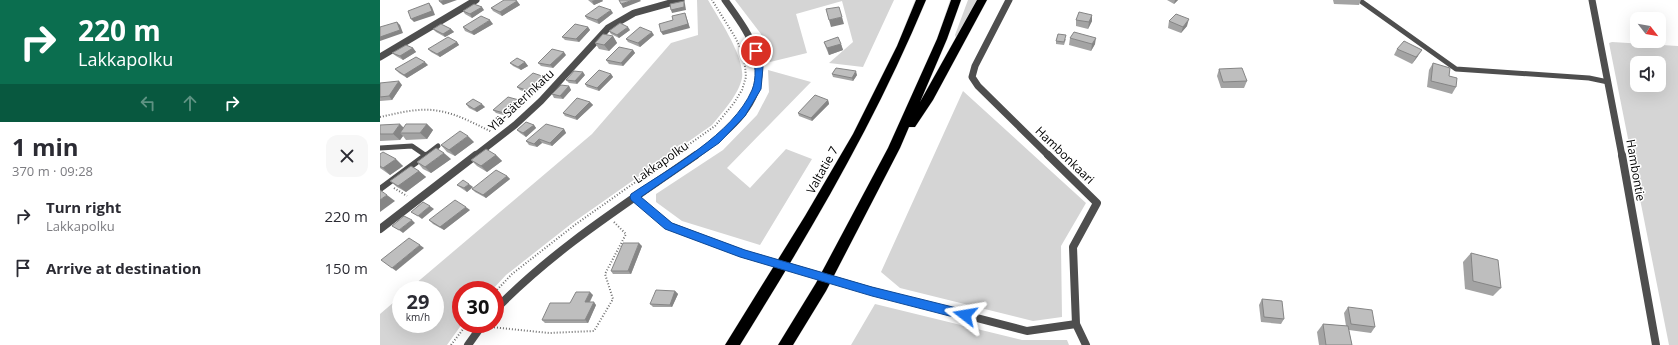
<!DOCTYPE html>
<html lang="en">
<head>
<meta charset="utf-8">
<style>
	:root { --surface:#fff; --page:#f7f7f7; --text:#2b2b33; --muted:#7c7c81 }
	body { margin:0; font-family:"Open Sans",sans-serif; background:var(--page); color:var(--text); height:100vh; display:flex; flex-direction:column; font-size:15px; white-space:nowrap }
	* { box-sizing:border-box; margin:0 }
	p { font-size:13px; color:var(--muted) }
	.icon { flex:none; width:22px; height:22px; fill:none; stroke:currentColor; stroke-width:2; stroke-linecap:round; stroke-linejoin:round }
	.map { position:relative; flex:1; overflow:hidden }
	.sheet { display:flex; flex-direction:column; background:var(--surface); width:380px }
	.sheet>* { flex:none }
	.guide { background:#0b6e4f; color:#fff; overflow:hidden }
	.needle { width:26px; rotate:121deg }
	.buttons { position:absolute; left:1250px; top:12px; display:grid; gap:8px }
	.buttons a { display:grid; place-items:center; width:36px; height:36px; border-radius:8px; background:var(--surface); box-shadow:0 4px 16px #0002; font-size:20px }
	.speed { position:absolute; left:12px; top:281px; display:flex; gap:8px; font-size:20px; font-weight:700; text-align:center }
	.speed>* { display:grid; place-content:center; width:52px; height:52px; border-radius:50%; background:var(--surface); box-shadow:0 4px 16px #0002; line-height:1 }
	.speed small { font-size:10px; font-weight:400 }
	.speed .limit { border:6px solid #d22; background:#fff; color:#111 }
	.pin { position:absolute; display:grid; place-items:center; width:34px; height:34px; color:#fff; margin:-17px; border:2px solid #fff; border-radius:50%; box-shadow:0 1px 4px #0007 }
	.me { position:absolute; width:44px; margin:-22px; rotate:284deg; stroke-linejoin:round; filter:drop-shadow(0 0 3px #0008) }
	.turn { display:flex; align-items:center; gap:14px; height:84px; padding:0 12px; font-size:18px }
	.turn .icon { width:52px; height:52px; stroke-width:2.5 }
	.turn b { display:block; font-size:28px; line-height:34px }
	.lanes { display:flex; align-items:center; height:38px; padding:0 12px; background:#0003; justify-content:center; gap:20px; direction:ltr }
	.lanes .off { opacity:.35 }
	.round { display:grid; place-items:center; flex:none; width:42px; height:42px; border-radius:12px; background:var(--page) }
	.headline { display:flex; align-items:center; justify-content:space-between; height:68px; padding:0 12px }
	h1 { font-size:24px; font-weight:700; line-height:30px }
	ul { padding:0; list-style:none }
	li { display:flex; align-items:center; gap:12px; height:52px; padding:0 12px }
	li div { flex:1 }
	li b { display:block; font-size:15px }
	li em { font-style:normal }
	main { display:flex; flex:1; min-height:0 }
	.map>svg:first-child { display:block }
	.green { fill:#d5d5d5; fill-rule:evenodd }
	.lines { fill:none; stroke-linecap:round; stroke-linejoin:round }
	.highway-casing { stroke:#dbdbdb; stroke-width:1 }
	.path { stroke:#707070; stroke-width:2; stroke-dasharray:1 2; stroke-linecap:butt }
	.lane-far1 { stroke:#4e4e4e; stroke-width:5 }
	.lane { stroke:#4e4e4e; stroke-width:6 }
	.street-far1 { stroke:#4e4e4e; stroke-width:7 }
	.street { stroke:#4e4e4e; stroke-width:8 }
	.highway { fill:#000; fill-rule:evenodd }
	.street-bridge { stroke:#4e4e4e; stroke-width:8 }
	.wall { fill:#a3a3a3 }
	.shaded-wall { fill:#858585 }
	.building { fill:#bebebe; stroke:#858585 }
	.route { fill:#1a73e8; stroke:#114b97 }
	.labels { text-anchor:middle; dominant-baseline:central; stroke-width:3; stroke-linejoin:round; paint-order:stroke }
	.street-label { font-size:12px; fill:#000; stroke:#fff }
</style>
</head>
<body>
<main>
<section class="sheet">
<div class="guide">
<div class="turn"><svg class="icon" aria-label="right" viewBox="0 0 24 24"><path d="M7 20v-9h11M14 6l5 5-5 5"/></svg><div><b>220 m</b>Lakkapolku</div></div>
<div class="lanes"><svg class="icon off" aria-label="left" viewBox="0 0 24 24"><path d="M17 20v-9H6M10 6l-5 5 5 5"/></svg><svg class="icon off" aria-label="ahead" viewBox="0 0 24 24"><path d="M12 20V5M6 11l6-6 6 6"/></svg><svg class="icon" aria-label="right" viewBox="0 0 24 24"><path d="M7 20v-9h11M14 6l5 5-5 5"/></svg></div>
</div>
<div class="headline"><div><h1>1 min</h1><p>370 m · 09:28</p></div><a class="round"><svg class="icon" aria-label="close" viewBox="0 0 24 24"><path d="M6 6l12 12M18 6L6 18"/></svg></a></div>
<ul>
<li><svg class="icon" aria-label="right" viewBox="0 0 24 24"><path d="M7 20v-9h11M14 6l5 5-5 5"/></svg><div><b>Turn right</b><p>Lakkapolku</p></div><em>220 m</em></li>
<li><svg class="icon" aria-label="arrive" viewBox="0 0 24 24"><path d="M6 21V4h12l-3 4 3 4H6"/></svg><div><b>Arrive at destination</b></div><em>150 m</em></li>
</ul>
</section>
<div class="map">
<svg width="1298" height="345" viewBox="0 0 1298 345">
	<rect width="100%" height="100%" fill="#fff"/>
	<g class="green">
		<path d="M317,0H328C339,19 365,57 362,78C359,94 342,113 332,125L191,224L126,275L112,290H81V324H82L67,345H0V314L21,296V324H55V290H28L212,134L291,43L318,35Z"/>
		<polygon points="355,0 514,0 483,67 449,63 473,42 462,1 416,14 427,53 390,62 381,34"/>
		<polygon points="588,0 598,0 576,38 575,35"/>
		<path d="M1232,42L1298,46V345H1289L1229,43ZM1257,63H1279V85H1257Z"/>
		<polygon points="388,70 431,82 347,168 370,188 406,149 432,159 380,245 302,221 276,202 276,194 343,150 377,115 389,92"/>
		<polygon points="583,91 706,203 681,246 682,317 653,321 520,288 501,272"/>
		<polygon points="495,304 642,340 687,340 689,345 471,345"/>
	</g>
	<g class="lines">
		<defs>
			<g id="highway">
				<path d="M536,0H546C495,123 430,232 360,345H345L425,216L473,134L517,46Z"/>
				<polygon points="571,0 581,0 567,39 540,102 597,0 607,0 553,100 535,127 529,127 520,148 446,291 413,345 398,345 436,283 508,148 557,39"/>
			</g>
		</defs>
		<use href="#highway" class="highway-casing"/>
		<g class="path">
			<path d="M0,117C19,113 40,107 59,111C78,114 95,124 112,132"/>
			<polyline points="14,188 27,196"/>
			<polyline points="115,292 132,274 196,224 335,126 354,103 362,90 366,77 364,56 355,37 332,0"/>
			<polyline points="111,327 169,333 214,331 233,299 225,274 246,234 234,222"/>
			<polyline points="71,345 87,324"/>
		</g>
		<g class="lane-far1">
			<polyline points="982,2 1076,69 1209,78 1228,82"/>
			<polyline points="0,148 32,146 45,155"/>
			<polyline points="45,156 58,146"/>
		</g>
		<polyline class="lane" points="0,189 46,155"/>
		<g class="street-far1">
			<polyline points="629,0 595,66 592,77 598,86 669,156"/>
			<polyline points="1212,0 1242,156"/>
			<polyline points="0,57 96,0"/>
			<polyline points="95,156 135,125 161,101 228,28 254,13 301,0"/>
			<path d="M315,156C347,133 389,100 377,56C371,35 357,17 345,0"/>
		</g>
		<g class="street">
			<polyline points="668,155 717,203 693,247 696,324 706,345"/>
			<polyline points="1242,155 1276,345"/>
			<polyline points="254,197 289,226 364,254"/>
			<polyline points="0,229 96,155"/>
			<polyline points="492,291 647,331 696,324"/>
			<path d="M115,310C175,248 246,204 316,155"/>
			<polyline points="88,345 103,324"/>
		</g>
		<use href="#highway" class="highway"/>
		<polyline class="street-bridge" points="364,254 492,291"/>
	</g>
	<g class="wall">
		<polygon points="208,0 222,0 223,1 214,5"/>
		<polygon points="787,0 798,0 794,4"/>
		<polygon points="953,0 981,0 979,5 954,4"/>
		<polygon points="137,1 140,5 122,16 113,11 111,8"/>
		<polygon points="104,10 92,18 85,14 83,11"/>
		<polygon points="233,13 219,24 207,19 205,16"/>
		<polygon points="712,15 712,21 708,29 696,26 696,20"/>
		<polygon points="789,21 807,26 801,33 788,28"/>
		<polygon points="113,24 94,35 85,31 83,27"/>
		<polygon points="208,27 210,30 199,42 185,40 182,37"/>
		<polygon points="53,29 71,29 74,32 65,37 56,32"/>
		<polygon points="250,30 239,38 231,34 229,31"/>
		<polygon points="274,35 260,47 248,42 246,39"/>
		<polygon points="233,36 237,43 229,51 219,49 215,43"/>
		<polygon points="690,38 715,44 711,51 689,45"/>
		<polygon points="686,39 684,45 676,44 676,41"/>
		<polygon points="77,42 79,45 60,57 51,52 48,49"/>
		<polygon points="444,42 461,44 463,50 449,55 446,48"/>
		<polygon points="33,48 36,52 23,60 16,56 12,53"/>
		<polygon points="1017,49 1038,56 1032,64 1014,55"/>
		<polygon points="253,50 255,53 243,66 229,64 226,60"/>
		<polygon points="186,55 173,68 161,66 158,63"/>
		<polygon points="145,62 148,66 141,70 133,66 130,63"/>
		<polygon points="1053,63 1069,76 1076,87 1072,94 1047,87 1049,70"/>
		<polygon points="48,65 27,78 19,73 15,69"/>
		<polygon points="839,69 867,81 864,88 841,88 837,76"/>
		<polygon points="231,74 233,77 219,91 207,87 205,84"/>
		<polygon points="452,74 477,75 473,81 453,77"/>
		<polygon points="205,75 197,84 189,83 186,80"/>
		<polygon points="165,77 167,80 152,94 140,90 137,87"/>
		<polygon points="0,84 22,85 12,100 0,101"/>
		<polygon points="189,86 191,90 183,99 174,98 172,94"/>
		<polygon points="139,100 141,103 127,116 116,113 113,110"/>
		<polygon points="448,100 449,104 432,121 419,116 418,113"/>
		<polygon points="210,102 213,105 197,120 185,116 183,113"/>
		<polygon points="86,104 105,107 97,112 89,108"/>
		<polygon points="47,124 53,130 47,139 26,140 23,136 20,140 0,141 0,125 24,128"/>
		<polygon points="154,125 156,128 146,137 140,133 137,130"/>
		<polygon points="184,129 186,133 172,146 162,143 157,147 149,145 146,141"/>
		<polygon points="94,142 75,156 67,152 61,145"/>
		<polygon points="0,154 23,166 10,175 0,168"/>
		<polygon points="116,155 122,161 107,172 97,166 91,160"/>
		<polygon points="71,159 51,173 43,169 37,162"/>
		<polygon points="39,171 46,177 26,192 17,187 10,181"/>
		<polygon points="127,176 130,179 106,198 95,192 92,189"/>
		<polygon points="77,185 93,187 87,192 81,188"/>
		<polygon points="90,210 64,230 53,224 49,220"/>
		<polygon points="262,246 251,274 233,274 231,271"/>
		<polygon points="1091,253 1121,288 1113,296 1085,289 1083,262"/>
		<polygon points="295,291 298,294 292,307 273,307 270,304"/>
		<polygon points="213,295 210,302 216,305 208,323 165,323 162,320 190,303"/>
		<polygon points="882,299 904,319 901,324 881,322 879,305"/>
		<polygon points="968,307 995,327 991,333 969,330 972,345 939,345 937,332 943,324 966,326 964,313"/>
	</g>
	<g class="shaded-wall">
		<polygon points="65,0 77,0 63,5 60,2"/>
		<polygon points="215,0 222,0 223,1 214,5 212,1"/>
		<polygon points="253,0 260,0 261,1 243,8 241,4"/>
		<polygon points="795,0 798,0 794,4"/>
		<polygon points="137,1 140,5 122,16 120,12"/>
		<polygon points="304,1 305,4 306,10 292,13 291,10"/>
		<polygon points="49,3 52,7 55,15 34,22 31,19"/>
		<polygon points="102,7 104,10 92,18 90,14"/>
		<polygon points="231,10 233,13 219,24 217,20"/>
		<polygon points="305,13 310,28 283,35 281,32"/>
		<polygon points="712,15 712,21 708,29 709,22"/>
		<polygon points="462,17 464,24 451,27 449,20"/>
		<polygon points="809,19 807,26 801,33 803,27"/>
		<polygon points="110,20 113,24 94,35 91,32"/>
		<polygon points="17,22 20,25 23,33 0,41 0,37"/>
		<polygon points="208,27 210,30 199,42 196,39"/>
		<polygon points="248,27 250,30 239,38 237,35"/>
		<polygon points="71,29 74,32 65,37 63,34"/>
		<polygon points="272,32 274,35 260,47 258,43"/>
		<polygon points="233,36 237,43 229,51 224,45"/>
		<polygon points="716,38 715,44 711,51 712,44"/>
		<polygon points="77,42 79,45 60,57 57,54"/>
		<polygon points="461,44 463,50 449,55 447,48"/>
		<polygon points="33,48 36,52 23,60 20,56"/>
		<polygon points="253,50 255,53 243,66 241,63"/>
		<polygon points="1042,50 1038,56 1032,64 1036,57"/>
		<polygon points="184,52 186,55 173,68 170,65"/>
		<polygon points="45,62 48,65 27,78 24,75"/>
		<polygon points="145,62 148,66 141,70 138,67"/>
		<polygon points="476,71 477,75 473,81 472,78"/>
		<polygon points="203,72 205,75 197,84 195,81"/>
		<polygon points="231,74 233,77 219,91 217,88"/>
		<polygon points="165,77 167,80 152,94 149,91"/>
		<polygon points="19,81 22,85 12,100 9,96"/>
		<polygon points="189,86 191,90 183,99 180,96"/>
		<polygon points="139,100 141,103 127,116 124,113"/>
		<polygon points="448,100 449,104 432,121 431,118"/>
		<polygon points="210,102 213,105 197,120 195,117"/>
		<polygon points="102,104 105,107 97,112 94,109"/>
		<polygon points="20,124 27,131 20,133 23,136 20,140 13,134"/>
		<polygon points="47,124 53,130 47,139 40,133"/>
		<polygon points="154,125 156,128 146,137 143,133"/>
		<polygon points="184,129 186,133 172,146 170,143"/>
		<polygon points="88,136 94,142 75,156 69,150"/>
		<polygon points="159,139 162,143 157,147 154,144"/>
		<polygon points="64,153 71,159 51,173 45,167"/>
		<polygon points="116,155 122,161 107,172 101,166"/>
		<polygon points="16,159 23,166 10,175 3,168"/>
		<polygon points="39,171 46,177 26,192 18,186"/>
		<polygon points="127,176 130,179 106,198 103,195"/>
		<polygon points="89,184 93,187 87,192 84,188"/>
		<polygon points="7,195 15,201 0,212 0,200"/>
		<polygon points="50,206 54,209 42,219 38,216"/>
		<polygon points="86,207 90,210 64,230 60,227"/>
		<polygon points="32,220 35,223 23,233 19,230"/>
		<polygon points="259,243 262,246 251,274 248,271"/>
		<polygon points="40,245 44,248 16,271 12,268"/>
		<polygon points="295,291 298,294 292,307 290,305"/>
		<polygon points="210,292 213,295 208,304 205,302"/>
		<polygon points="214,302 216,305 208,323 205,320"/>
	</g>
	<g class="building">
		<polygon points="59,0 65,0 60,2"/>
		<polygon points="124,0 135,0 137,1 120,12 111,8"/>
		<polygon points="239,0 253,0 241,4"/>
		<polygon points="304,1 304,7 291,10 290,4"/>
		<polygon points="49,3 52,11 31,19 28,11"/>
		<polygon points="94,4 102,7 90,14 83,11"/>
		<polygon points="219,6 231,10 217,20 205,16"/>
		<polygon points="459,7 462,17 449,20 446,9"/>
		<polygon points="699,12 712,15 709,22 696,20"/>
		<polygon points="305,13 308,24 281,32 279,24 293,20 292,16"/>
		<polygon points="796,14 809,19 803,27 789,21"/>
		<polygon points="101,16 110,20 91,32 83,27"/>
		<polygon points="17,22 20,30 0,37 0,27"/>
		<polygon points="240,23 248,27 237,35 229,31"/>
		<polygon points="61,24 71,29 63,34 53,29"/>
		<polygon points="195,24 208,27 196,39 182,37"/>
		<polygon points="260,27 272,32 258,43 246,39"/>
		<polygon points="694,32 716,38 712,44 690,38"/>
		<polygon points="223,34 233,36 224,45 215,43"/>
		<polygon points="678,34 686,35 684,42 676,41"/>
		<polygon points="68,37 77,42 57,54 48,49"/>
		<polygon points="458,37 461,44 447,48 444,42"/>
		<polygon points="1024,41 1042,50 1036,57 1017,49"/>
		<polygon points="26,45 33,48 20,56 12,53"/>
		<polygon points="239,47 253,50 241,63 226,60"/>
		<polygon points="172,49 184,52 170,65 158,63"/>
		<polygon points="36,57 45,62 24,75 15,69"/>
		<polygon points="137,58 145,62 138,67 130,63"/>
		<polygon points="1053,63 1070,68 1069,76 1077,78 1076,87 1051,81"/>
		<polygon points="456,68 476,71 472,78 452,74"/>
		<polygon points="862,68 867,81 843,82 839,69"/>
		<polygon points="219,70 231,74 217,88 205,84"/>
		<polygon points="194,71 203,72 195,81 186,80"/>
		<polygon points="153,73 165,77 149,91 137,87"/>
		<polygon points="19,81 9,96 0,97 0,83"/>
		<polygon points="181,85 189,86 180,96 172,94"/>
		<polygon points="435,95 448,100 431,118 418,113"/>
		<polygon points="128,97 139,100 124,113 113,110"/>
		<polygon points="197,98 210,102 195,117 183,113"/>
		<polygon points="93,99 102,104 94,109 86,104"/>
		<polygon points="146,122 154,125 143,133 137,130"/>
		<polygon points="20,124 13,134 0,134 0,125"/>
		<polygon points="26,124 47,124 40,133 20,133"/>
		<polygon points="166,124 184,129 170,143 159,139 154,144 146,141"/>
		<polygon points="80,131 88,136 69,150 61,145"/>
		<polygon points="56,148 64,153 45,167 37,162"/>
		<polygon points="106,149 116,155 101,166 91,160"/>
		<polygon points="3,152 16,159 3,168 0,166 0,154"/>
		<polygon points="31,166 39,171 18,186 10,181"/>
		<polygon points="116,170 127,176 103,195 92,189"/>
		<polygon points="83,180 89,184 84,188 77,185"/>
		<polygon points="0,190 7,195 0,200"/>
		<polygon points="75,200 86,207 60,227 49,220"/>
		<polygon points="43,202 50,206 38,216 31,212"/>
		<polygon points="24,216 32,220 19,230 12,226"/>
		<polygon points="29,238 40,245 12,268 1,260"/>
		<polygon points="243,243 259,243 248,271 231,271"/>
		<polygon points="1091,253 1118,260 1121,288 1093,281"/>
		<polygon points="276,290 295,291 290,305 270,304"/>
		<polygon points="196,292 210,292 205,302 214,302 205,320 162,320 170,303 190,303"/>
		<polygon points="882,299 902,301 904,319 884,317"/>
		<polygon points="968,307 992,310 995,327 971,324"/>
		<polygon points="943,324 968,326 972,345 946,345"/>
	</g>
	<path class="route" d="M376,48L380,51L383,67L381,89L365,116L339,143L261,197L292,223L365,250L492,287L585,310L588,312L590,315L588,319L585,320L492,296L360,257L285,229L251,200L250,197L251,194C290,168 353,134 372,90C377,78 375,63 372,51Z"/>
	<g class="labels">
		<g class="street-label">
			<text transform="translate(141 100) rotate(-43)">Ylä-Säterinkatu</text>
			<text transform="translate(685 155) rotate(44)">Hambonkaari</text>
			<text transform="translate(281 162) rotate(-35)">Lakkapolku</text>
			<text transform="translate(442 170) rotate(-61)">Valtatie 7</text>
			<text transform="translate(1256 170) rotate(80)">Hambontie</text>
		</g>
	</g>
</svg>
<div class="buttons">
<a><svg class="needle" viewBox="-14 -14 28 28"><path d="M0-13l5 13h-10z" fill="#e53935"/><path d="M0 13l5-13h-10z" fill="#7c7c81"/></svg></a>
<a><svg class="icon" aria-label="sound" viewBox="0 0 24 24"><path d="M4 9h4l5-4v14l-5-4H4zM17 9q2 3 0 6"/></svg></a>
</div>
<div class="speed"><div>29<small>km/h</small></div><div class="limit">30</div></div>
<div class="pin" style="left:376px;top:51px;background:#d93025"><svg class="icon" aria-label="arrive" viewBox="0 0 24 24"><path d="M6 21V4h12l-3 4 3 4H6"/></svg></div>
<svg class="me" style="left:585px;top:315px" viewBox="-20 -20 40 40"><path d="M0-17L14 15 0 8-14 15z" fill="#1a73e8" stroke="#fff" stroke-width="4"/></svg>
</div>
</main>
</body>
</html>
